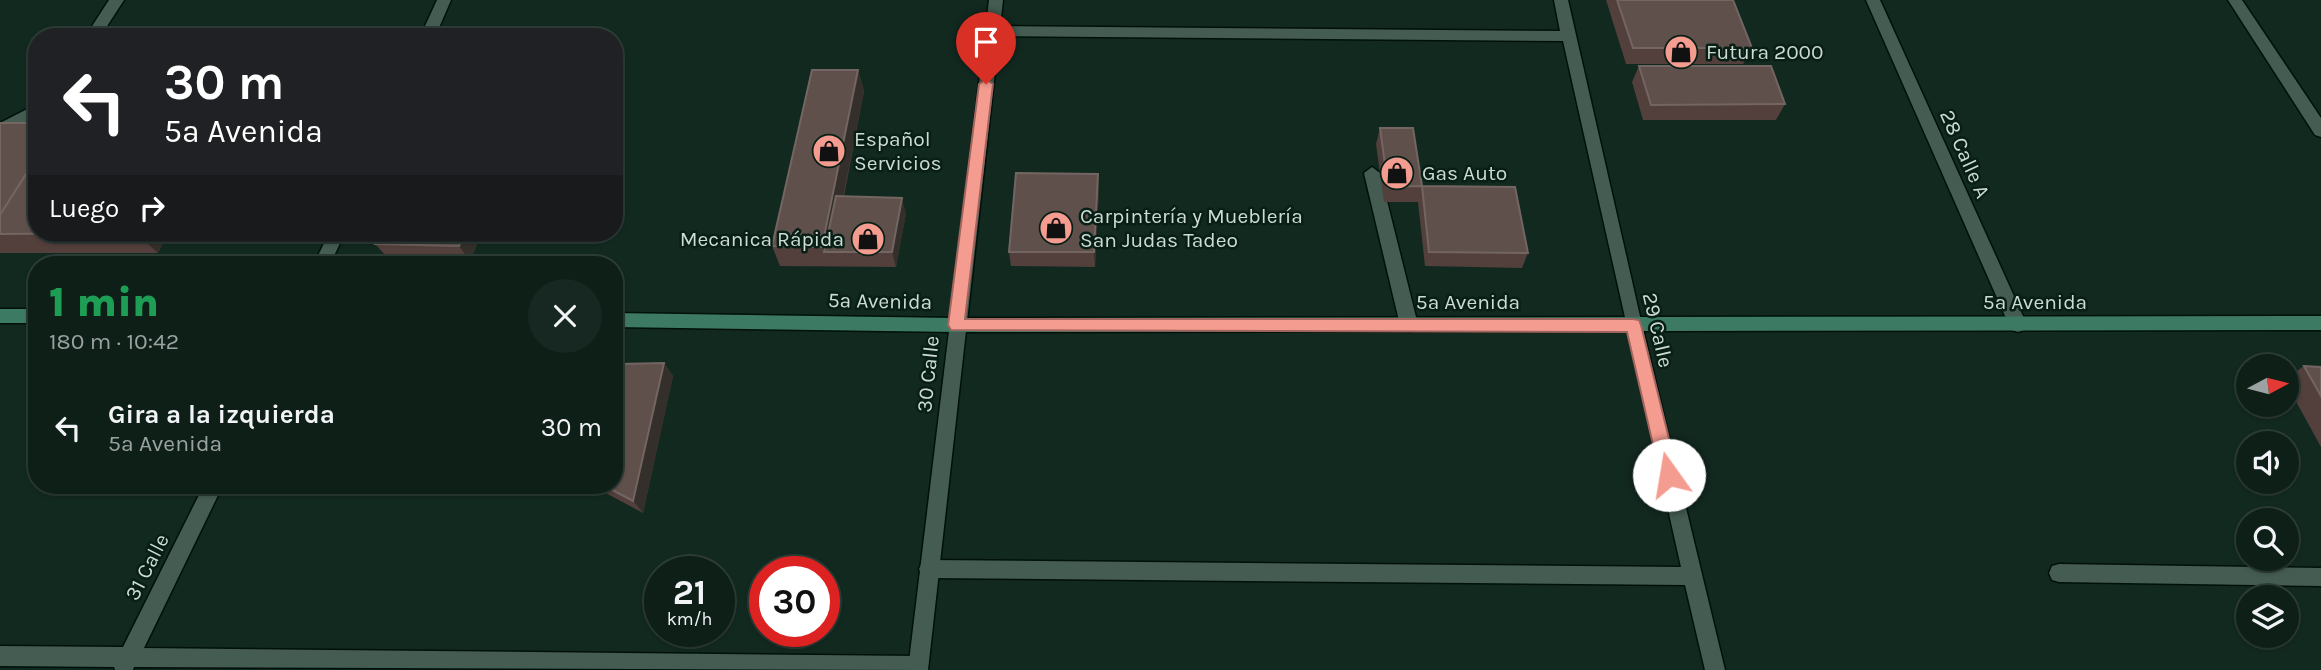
<!DOCTYPE html>
<html lang="es">
<head>
<meta charset="utf-8">
<style>
	:root { --surface:#0e1f18; --page:#172721; --text:#f1f3f6; --muted:#9ba2a2; --line:#2e3d37 }
	body { margin:0; font-family:Karla,sans-serif; background:var(--page); color:var(--text); height:100vh; display:flex; flex-direction:column; font-size:26px; white-space:nowrap }
	* { box-sizing:border-box; margin:0 }
	p { font-size:23px; color:var(--muted) }
	.icon { flex:none; width:38px; height:38px; fill:none; stroke:currentColor; stroke-width:2; stroke-linecap:round; stroke-linejoin:round }
	.map { position:relative; flex:1; overflow:hidden }
	.details { position:absolute; left:28px; top:256px; width:595px; height:238px; display:flex; flex-direction:column; background:var(--surface); border-radius:28px; box-shadow:0 2px 5px #0004,0 0 0 2px var(--line) }
	.details>* { flex:none }
	.guide { position:absolute; left:28px; top:28px; width:595px; height:214px; border-radius:28px; box-shadow:0 2px 5px #0004,0 0 0 2px var(--line); background:#202124; color:#fff; overflow:hidden }
	.needle { width:46px; rotate:83deg }
	.controls { position:absolute; left:2236px; top:354px; display:grid; gap:14px }
	.controls a { display:grid; place-items:center; width:63px; height:63px; border-radius:50%; background:var(--surface); box-shadow:0 2px 5px #0004,0 0 0 2px var(--line); font-size:35px }
	.speed { position:absolute; left:644px; top:556px; display:flex; gap:14px; font-size:35px; font-weight:700; text-align:center }
	.speed>* { display:grid; place-content:center; width:91px; height:91px; border-radius:50%; background:var(--surface); box-shadow:0 2px 5px #0004,0 0 0 2px var(--line); line-height:1 }
	.speed small { font-size:18px; font-weight:400 }
	.speed .limit { border:10px solid #d22; background:#fff; color:#111 }
	.pin { position:absolute; display:grid; place-items:center; width:60px; height:60px; color:#fff; margin:-72px -30px; border-radius:50% 50% 50% 0; rotate:-45deg; box-shadow:0 0 7px #0007 }
	.pin .icon { rotate:45deg }
	.me { position:absolute; width:77px; margin:-38px; rotate:347deg; stroke-linejoin:round; filter:drop-shadow(0 0 5px #0008) }
	.turn { display:flex; align-items:center; gap:24px; height:147px; padding:0 21px; font-size:32px }
	.turn .icon { width:91px; height:91px; stroke-width:2.5 }
	.turn b { display:block; font-size:49px; line-height:60px }
	.then { display:flex; align-items:center; height:66px; padding:0 21px; background:#0003; gap:14px; font-size:26px }
	.round { display:grid; place-items:center; flex:none; width:74px; height:74px; border-radius:37px; background:var(--page) }
	.summary { display:flex; align-items:center; justify-content:space-between; height:119px; padding:0 21px }
	h1 { font-size:42px; font-weight:800; line-height:52px; color:#1e9e55 }
	ul { padding:0; list-style:none }
	li { display:flex; align-items:center; gap:21px; height:105px; padding:0 21px }
	li div { flex:1 }
	li b { display:block; font-size:26px }
	li em { font-style:normal }
	.map>svg:first-child { display:block }
	.lines { fill:none; stroke-linecap:round; stroke-linejoin:round }
	.service-casing { stroke:#001109; stroke-width:3 }
	.minor-casing { stroke:#001109; stroke-width:3 }
	.tertiary-casing { stroke:#001109; stroke-width:3 }
	.secondary-casing { stroke:#001109; stroke-width:3 }
	.service { fill:#445c51; fill-rule:evenodd }
	.minor { fill:#445c51; fill-rule:evenodd }
	.tertiary { fill:#445c51; fill-rule:evenodd }
	.secondary { fill:#3d7a64; fill-rule:evenodd }
	.wall { fill:#533f3c }
	.shaded-wall { fill:#342f2a }
	.building { fill:#60504c; stroke:#726562; stroke-width:2 }
	.route { fill:#f59c90; stroke:#9f655e; stroke-width:2 }
	.labels { text-anchor:middle; dominant-baseline:central; stroke-width:5; stroke-linejoin:round; paint-order:stroke }
	.poi-label { font-size:21px; fill:#cedbd5; stroke:#081f16; text-anchor:start }
	.street-label { font-size:21px; fill:#cedbd5; stroke:#081f16 }
</style>
</head>
<body>
<div class="map">
<svg width="2321" height="670" viewBox="0 0 2321 670">
	<rect width="100%" height="100%" fill="#122920"/>
	<g class="lines">
		<defs>
			<g id="service">
				<polygon points="109,0 124,0 100,37 85,37"/>
				<polygon points="37,104 37,118 27,125 0,135 0,123"/>
				<polygon points="1372,167 1380,173 1418,325 1415,330 1409,332 1403,330 1400,325 1364,173"/>
			</g>
			<g id="minor">
				<polygon points="437,0 451,0 435,37 420,37"/>
				<polygon points="1554,0 1568,0 1642,325 1725,670 1705,670 1685,585 929,578 922,576 919,569 922,562 929,560 1681,567 1563,41 993,36 986,31 993,26 1560,31"/>
				<polygon points="1866,0 1880,0 2027,325 2024,330 2018,332 2012,330 2009,325"/>
				<polygon points="2228,0 2242,0 2321,118 2321,137 2315,135"/>
				<polygon points="329,233 345,233 330,264 314,264"/>
				<polygon points="204,485 223,485 144,648 918,656 925,659 928,666 927,670 134,667 133,670 115,670 114,667 0,666 0,646 123,647"/>
				<polygon points="2059,564 2321,568 2321,586 2059,582 2052,580 2049,573 2052,566"/>
			</g>
			<polygon id="tertiary" points="989,0 1003,0 928,670 908,670"/>
			<g id="secondary">
				<rect x="0" y="309" width="37" height="14"/>
				<polygon points="614,313 956,318 2321,316 2321,330 956,332 614,327"/>
			</g>
		</defs>
		<use href="#service" class="service-casing"/>
		<use href="#minor" class="minor-casing"/>
		<use href="#tertiary" class="tertiary-casing"/>
		<use href="#secondary" class="secondary-casing"/>
		<use href="#service" class="service"/>
		<use href="#minor" class="minor"/>
		<use href="#tertiary" class="tertiary"/>
		<use href="#secondary" class="secondary"/>
	</g>
	<g class="wall">
		<polygon points="1606,0 1733,0 1752,48 1743,64 1626,64"/>
		<polygon points="1639,66 1785,104 1776,120 1643,120 1632,82"/>
		<polygon points="858,70 864,91 844,196 906,213 896,267 780,266 772,246"/>
		<polygon points="0,123 37,233 168,233 158,253 0,253"/>
		<polygon points="1380,128 1422,186 1528,253 1522,268 1425,266 1418,202 1384,202 1376,144"/>
		<polygon points="1099,189 1095,267 1011,266 1009,252"/>
		<polygon points="380,233 482,233 470,261 388,258 375,244"/>
		<polygon points="664,363 673,376 643,513 602,491 597,485 614,485"/>
		<polygon points="2304,366 2321,367 2321,447 2287,385 2287,378"/>
	</g>
	<g class="shaded-wall">
		<polygon points="858,70 864,91 832,252 824,252 822,247"/>
		<polygon points="1098,174 1099,189 1095,267 1094,252"/>
		<polygon points="902,198 906,213 896,267 892,252"/>
		<polygon points="136,233 168,233 158,253"/>
		<polygon points="464,233 482,233 470,261 459,246"/>
		<polygon points="664,363 673,376 643,513 633,501"/>
	</g>
	<g class="building">
		<polygon points="1617,0 1733,0 1752,48 1633,48"/>
		<polygon points="1639,66 1771,66 1785,104 1651,105"/>
		<polygon points="812,70 858,70 822,247 772,246"/>
		<polygon points="0,123 37,123 37,157 0,215"/>
		<polygon points="1380,128 1413,128 1422,186 1515,187 1528,253 1429,252 1422,186 1388,187"/>
		<polygon points="37,157 37,233 136,233 0,234 0,215"/>
		<polygon points="1016,173 1098,174 1094,252 1009,252"/>
		<polygon points="836,196 902,198 892,252 824,252"/>
		<polygon points="380,233 464,233 459,246 375,244"/>
		<polygon points="664,363 633,501 603,485 614,485 614,384 619,364"/>
		<polygon points="2304,366 2321,367 2321,396"/>
	</g>
	<polygon class="route" points="986,79 993,84 965,319 1633,319 1639,320 1641,325 1678,475 1675,481 1669,483 1663,481 1660,475 1627,332 951,330 948,325 979,84"/>
	<defs>
		<symbol id="shop-disc" viewBox="-11 -11 22 22"><circle r="9.5" fill="#f59c90" stroke="#081f16"/><path d="M-5-2.5h2.3a2.7 3.5 0 0 1 5.4 0H5L5.5 6h-11ZM-1.5-2.5h3a1.5 2.3 0 0 0-3 0Z" fill="#111"/></symbol>
	</defs>
	<g fill-rule="evenodd">
		<use href="#shop-disc" x="1662" y="33" width="38" height="38"/>
		<use href="#shop-disc" x="810" y="132" width="38" height="38"/>
		<use href="#shop-disc" x="1378" y="154" width="38" height="38"/>
		<use href="#shop-disc" x="1037" y="209" width="38" height="38"/>
		<use href="#shop-disc" x="849" y="220" width="38" height="38"/>
	</g>
	<g class="labels">
		<g class="poi-label">
			<text x="1706" y="52">Futura 2000</text>
			<text x="854" y="139">Español<tspan x="854" dy="24">Servicios</tspan></text>
			<text x="1422" y="173">Gas Auto</text>
			<text x="1080" y="216">Carpintería y Mueblería<tspan x="1080" dy="24">San Judas Tadeo</tspan></text>
			<text x="844" y="239" text-anchor="end">Mecanica Rápida</text>
		</g>
		<g class="street-label">
			<text transform="translate(1965 154) rotate(66)">28 Calle A</text>
			<text transform="translate(880 301) rotate(1)">5a Avenida</text>
			<text x="1468" y="302">5a Avenida</text>
			<text x="2035" y="302">5a Avenida</text>
			<text transform="translate(1658 330) rotate(77)">29 Calle</text>
			<text transform="translate(928 374) rotate(-84)">30 Calle</text>
			<text transform="translate(147 567) rotate(-63)">31 Calle</text>
		</g>
	</g>
</svg>
<div class="controls">
<a><svg class="needle" viewBox="-14 -14 28 28"><path d="M0-13l5 13h-10z" fill="#e53935"/><path d="M0 13l5-13h-10z" fill="#9ba2a2"/></svg></a>
<a><svg class="icon" aria-label="sound" viewBox="0 0 24 24"><path d="M4 9h4l5-4v14l-5-4H4zM17 9q2 3 0 6"/></svg></a>
<a><svg class="icon" aria-label="search" viewBox="0 0 24 24"><circle cx="10" cy="10" r="6"/><path d="M15 15l6 6"/></svg></a>
<a><svg class="icon" aria-label="layers" viewBox="0 0 24 24"><path d="M12 4l9 5-9 5-9-5zM3 14l9 5 9-5"/></svg></a>
</div>
<div class="speed"><div>21<small>km/h</small></div><div class="limit">30</div></div>
<div class="pin" style="left:986px;top:84px;background:#d93025"><svg class="icon" aria-label="arrive" viewBox="0 0 24 24"><path d="M6 21V4h12l-3 4 3 4H6"/></svg></div>
<svg class="me" style="left:1669px;top:475px" viewBox="-20 -20 40 40"><circle r="19" fill="#fff"/><path d="M0-13L10 11 0 6-10 11z" fill="#f59c90"/></svg>
<div class="guide">
<div class="turn"><svg class="icon" aria-label="left" viewBox="0 0 24 24"><path d="M17 20v-9H6M10 6l-5 5 5 5"/></svg><div><b>30 m</b>5a Avenida</div></div>
<div class="then">Luego<svg class="icon" aria-label="right" viewBox="0 0 24 24"><path d="M7 20v-9h11M14 6l5 5-5 5"/></svg></div>
</div>
<section class="details">
<div class="summary"><div><h1>1 min</h1><p>180 m · 10:42</p></div><a class="round"><svg class="icon" aria-label="close" viewBox="0 0 24 24"><path d="M6 6l12 12M18 6L6 18"/></svg></a></div>
<ul>
<li><svg class="icon" aria-label="left" viewBox="0 0 24 24"><path d="M17 20v-9H6M10 6l-5 5 5 5"/></svg><div><b>Gira a la izquierda</b><p>5a Avenida</p></div><em>30 m</em></li>
</ul>
</section>
</div>
</body>
</html>
